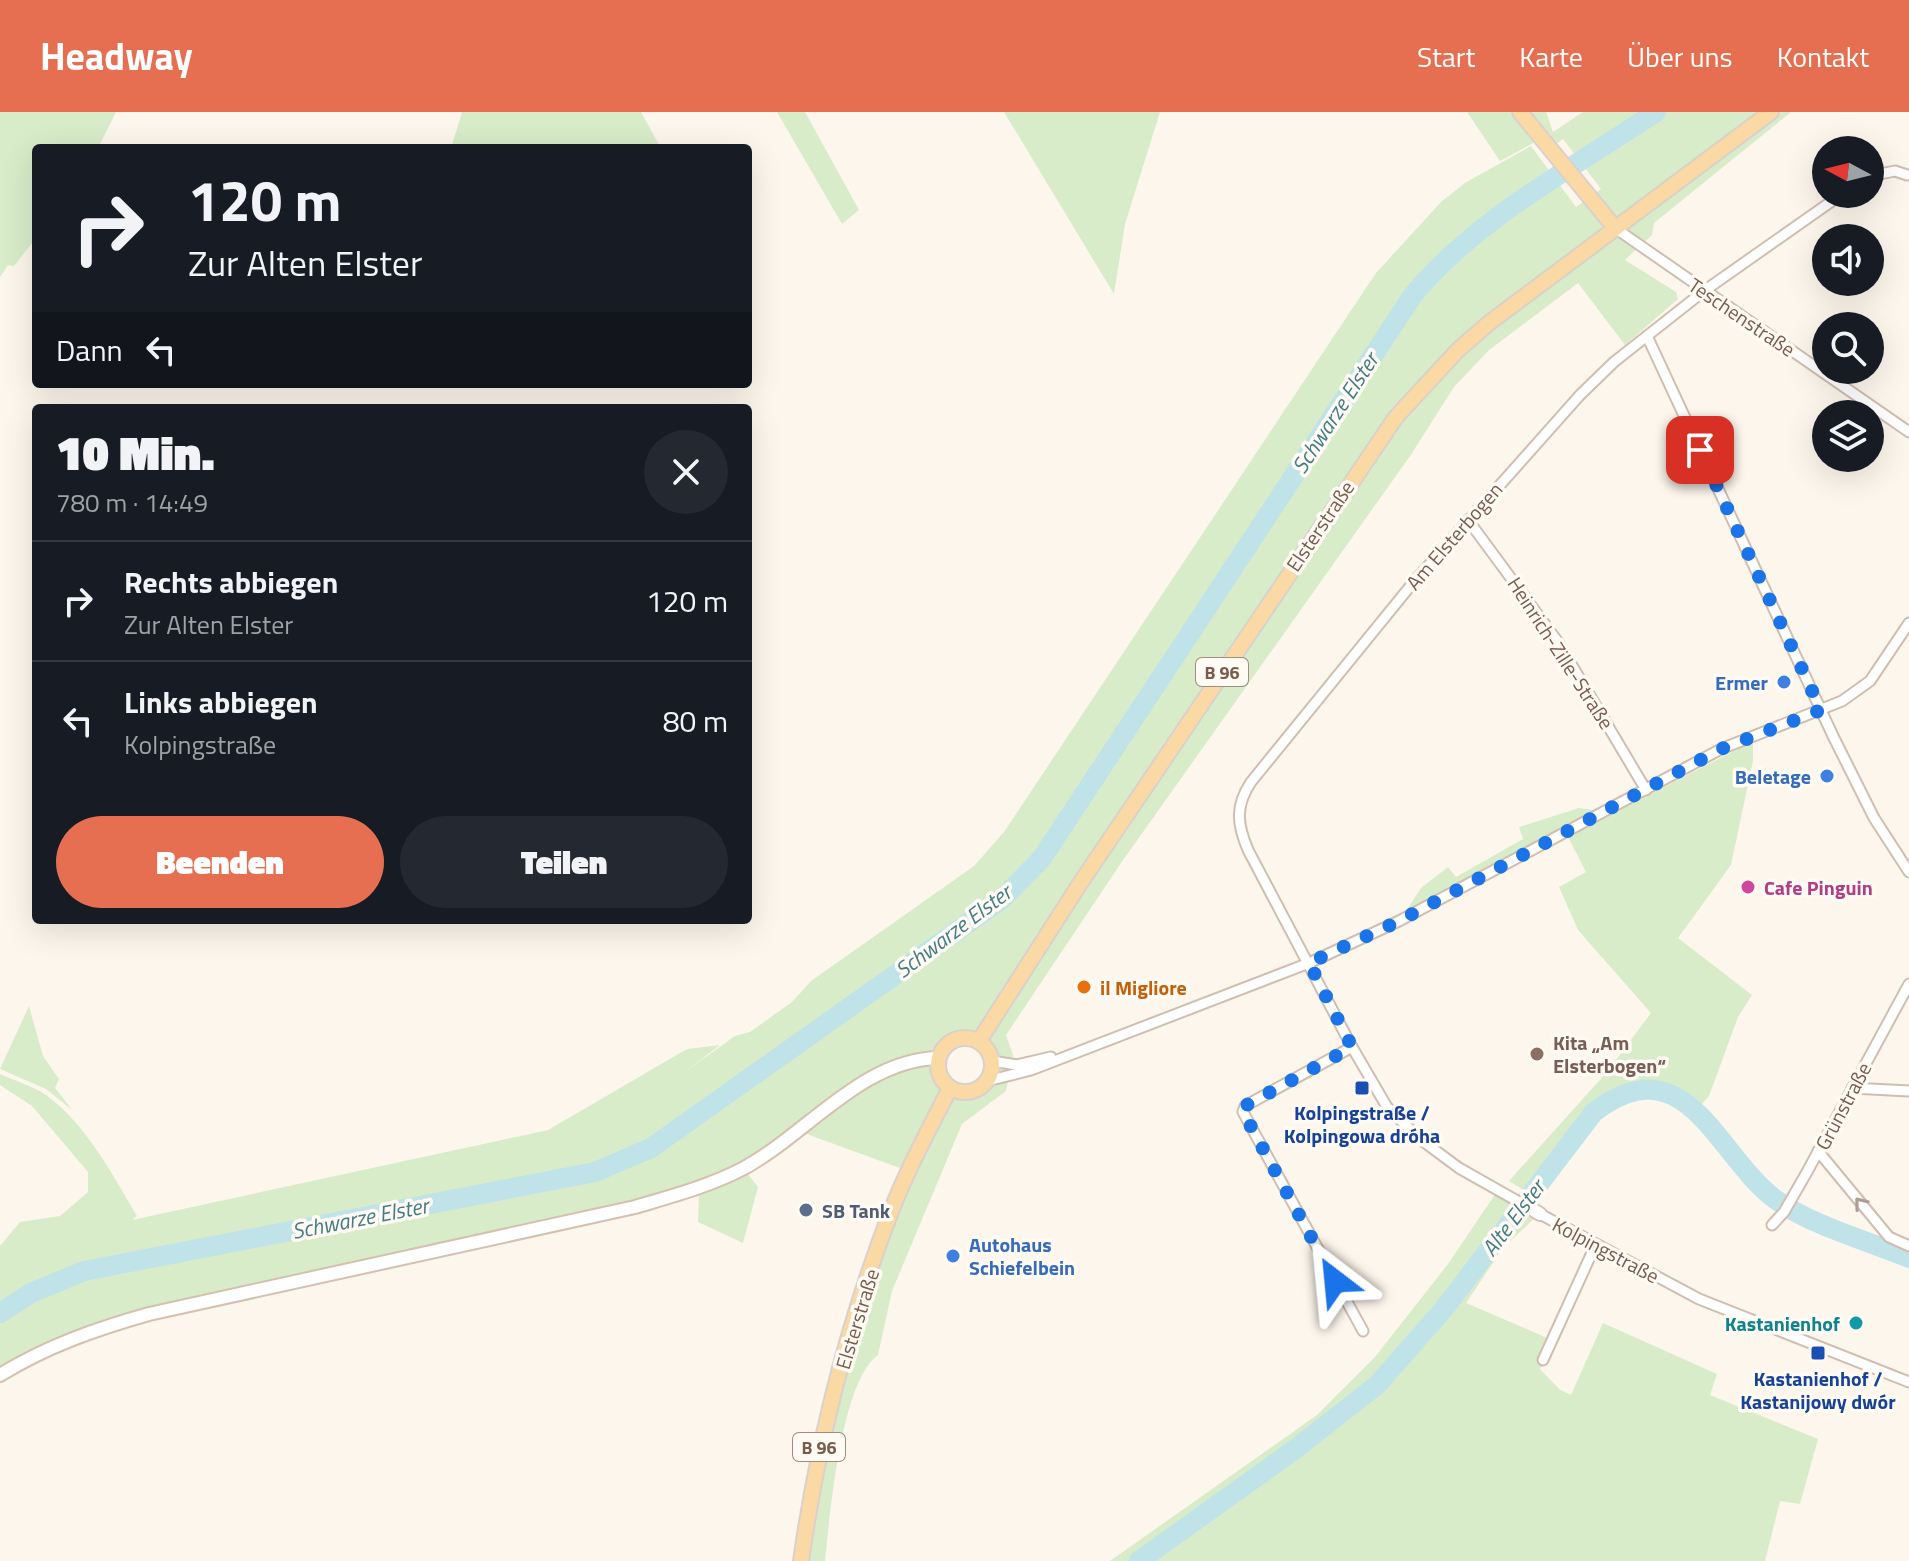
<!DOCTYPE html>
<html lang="de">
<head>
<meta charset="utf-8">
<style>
	:root { --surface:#171b24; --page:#242831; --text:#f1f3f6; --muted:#9ea1a6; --line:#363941; --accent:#e76f51 }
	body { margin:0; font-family:"Titillium Web",sans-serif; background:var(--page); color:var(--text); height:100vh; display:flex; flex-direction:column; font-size:30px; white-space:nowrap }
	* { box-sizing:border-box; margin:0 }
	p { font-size:26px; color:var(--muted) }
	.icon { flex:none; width:44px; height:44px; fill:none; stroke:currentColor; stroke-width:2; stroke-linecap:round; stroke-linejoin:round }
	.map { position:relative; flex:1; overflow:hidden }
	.sheet { position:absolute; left:32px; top:292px; width:720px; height:520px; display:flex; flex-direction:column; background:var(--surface); border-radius:8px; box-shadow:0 8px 32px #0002 }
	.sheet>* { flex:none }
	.hud { position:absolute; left:32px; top:32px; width:720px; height:244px; border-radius:8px; box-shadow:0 8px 32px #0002; background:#171b24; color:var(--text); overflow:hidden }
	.needle { width:52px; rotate:277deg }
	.fabs { position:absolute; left:1812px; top:24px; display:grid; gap:16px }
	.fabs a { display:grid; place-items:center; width:72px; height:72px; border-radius:50%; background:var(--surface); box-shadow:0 8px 32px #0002; font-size:40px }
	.pin { position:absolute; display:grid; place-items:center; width:68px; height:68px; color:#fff; margin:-34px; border-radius:16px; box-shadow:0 4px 12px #0006 }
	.me { position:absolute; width:88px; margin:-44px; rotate:331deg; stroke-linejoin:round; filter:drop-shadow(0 0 6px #0008) }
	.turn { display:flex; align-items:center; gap:28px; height:168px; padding:0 24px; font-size:36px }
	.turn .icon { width:104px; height:104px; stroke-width:2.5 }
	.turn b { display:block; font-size:56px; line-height:68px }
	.then { display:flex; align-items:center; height:76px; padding:0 24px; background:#0003; gap:16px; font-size:30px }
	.round { display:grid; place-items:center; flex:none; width:84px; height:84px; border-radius:42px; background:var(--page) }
	.head { display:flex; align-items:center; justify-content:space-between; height:136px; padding:0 24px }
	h1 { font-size:48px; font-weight:800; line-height:60px }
	.button { display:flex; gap:16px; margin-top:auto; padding:16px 24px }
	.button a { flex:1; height:92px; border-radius:48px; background:var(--accent); color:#fff; font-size:32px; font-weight:800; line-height:92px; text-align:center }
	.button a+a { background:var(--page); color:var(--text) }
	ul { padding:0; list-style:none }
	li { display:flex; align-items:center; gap:24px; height:120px; padding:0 24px; border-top:2px solid var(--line) }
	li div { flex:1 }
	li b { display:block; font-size:30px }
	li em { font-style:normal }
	header { display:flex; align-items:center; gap:48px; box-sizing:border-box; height:112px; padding:0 40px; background:var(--accent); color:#fff }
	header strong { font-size:38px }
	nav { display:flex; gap:44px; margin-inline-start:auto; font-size:28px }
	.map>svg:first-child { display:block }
	.green { fill:#d8ecc9; fill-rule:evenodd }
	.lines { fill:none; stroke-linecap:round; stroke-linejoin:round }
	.river { stroke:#bfe3e8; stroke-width:20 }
	.street-casing { stroke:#d1beb0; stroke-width:13 }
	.secondary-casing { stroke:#d6c0b0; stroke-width:16 }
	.primary-casing { stroke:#dad1cd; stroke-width:18 }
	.street { stroke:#fff; stroke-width:9 }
	.secondary { stroke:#fff; stroke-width:12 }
	.primary { stroke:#fbd9a5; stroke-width:14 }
	.oneway { stroke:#af9d94 }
	.route { stroke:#1a73e8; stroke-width:14; stroke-dasharray:0 25.2 }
	.shop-dot { fill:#3f7fe0; stroke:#fffaf3; stroke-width:3 }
	.hotel-dot { fill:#d1479c; stroke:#fffaf3; stroke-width:3 }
	.food-dot { fill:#e8710a; stroke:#fffaf3; stroke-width:3 }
	.education-dot { fill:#8d6e63; stroke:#fffaf3; stroke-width:3 }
	.transit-dot { fill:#1a4fb4; stroke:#fffaf3; stroke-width:3 }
	.service-dot { fill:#5c6f8a; stroke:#fffaf3; stroke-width:3 }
	.culture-dot { fill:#0f9aa8; stroke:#fffaf3; stroke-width:3 }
	.labels { text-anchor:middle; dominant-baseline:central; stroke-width:7; stroke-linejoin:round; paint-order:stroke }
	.shield { fill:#fffaf3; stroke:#a28b7f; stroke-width:2 }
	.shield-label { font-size:18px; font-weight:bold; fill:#7a5c4d }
	.street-label { font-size:20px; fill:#7a5c4d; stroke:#fffaf3 }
	.shop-label { font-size:20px; font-weight:bold; fill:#366cbe; stroke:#fffaf3; text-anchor:end }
	.hotel-label { font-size:20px; font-weight:bold; fill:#b23c85; stroke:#fffaf3; text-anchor:start }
	.food-label { font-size:20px; font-weight:bold; fill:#c56008; stroke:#fffaf3; text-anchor:start }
	.education-label { font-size:20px; font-weight:bold; fill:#785e54; stroke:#fffaf3; text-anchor:start }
	.transit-label { font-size:20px; font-weight:bold; fill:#164399; stroke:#fffaf3 }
	.service-label { font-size:20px; font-weight:bold; fill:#4e5e75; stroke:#fffaf3; text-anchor:start }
	.culture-label { font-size:20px; font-weight:bold; fill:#0d838f; stroke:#fffaf3; text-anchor:end }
	.water-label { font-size:22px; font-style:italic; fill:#437c86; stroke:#fffaf3 }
</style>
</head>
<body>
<header>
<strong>Headway</strong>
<nav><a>Start</a><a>Karte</a><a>Über uns</a><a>Kontakt</a></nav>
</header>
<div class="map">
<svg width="1909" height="1449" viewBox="0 0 1909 1449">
	<rect width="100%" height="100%" fill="#fdf6ec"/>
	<g class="green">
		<polygon points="0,0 116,0 98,36 36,36 36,126 14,154 8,153 0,165"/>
		<polygon points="462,0 641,0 661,36 451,36"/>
		<polygon points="777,0 805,0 859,98 842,112"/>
		<polygon points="1004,0 1160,0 1125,112 1114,182"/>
		<polygon points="1467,0 1519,0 1541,27 1500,49"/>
		<path d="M1522,0H1546L1553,20L1583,0H1791L1654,111L1652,123L1625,148L1676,180L1678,187L1625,233L1578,171L1489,238L1454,275L1410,344L1121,751L1006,923L1013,943L1006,979L962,1012L892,1179L878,1243C841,1269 830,1403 825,1449H801L824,1320L908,1059L801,1020L895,951L744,1057L758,1075L743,1131L698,1110L699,1077L149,1202L0,1263V1134L20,1110L60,1104L88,1080V1060L32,994L0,973V962C15,969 33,974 46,983C85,1011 113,1063 137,1104L132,1108L548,1018L687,937L720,933L686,959L735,924L750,920L792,890L811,869L974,754L1004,720L1376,161L1441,90L1465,71L1531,34L1576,95L1601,77L1563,27L1550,36ZM962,925C988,926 997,947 988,969L966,981L950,976L937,955L943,936Z"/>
		<path d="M1753,629V649L1731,753L1678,826L1752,883L1738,905L1709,984L1701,993C1683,996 1665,978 1644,978C1600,978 1585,1016 1562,1045C1552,1058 1539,1069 1527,1080L1509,1069L1607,960L1651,901L1578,818L1559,775L1586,760L1568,725Z"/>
		<polygon points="1579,696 1607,700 1401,807 1421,776 1448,755 1456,765 1523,727 1519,715"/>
		<polygon points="29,894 43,944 59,967 55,976 72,998 46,977 0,957"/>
		<polygon points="1498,1078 1539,1102 1503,1136 1466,1191 1552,1228 1540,1257 1559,1277 1571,1283 1603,1211 1717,1262 1710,1283 1818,1327 1800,1392 1780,1389 1765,1449 1110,1449 1317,1303 1375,1245 1448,1152"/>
	</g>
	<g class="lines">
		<g class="river">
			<path d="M0,1201L31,1181L84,1159L595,1060L651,1036L1002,787L1042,746L1413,183C1477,106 1573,56 1656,0"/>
			<path d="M1139,1449L1294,1338L1377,1273L1443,1198L1594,1000C1686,930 1716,1043 1775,1087C1810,1113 1868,1129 1909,1146"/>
		</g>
		<defs>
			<g id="street">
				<polyline points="1870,64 1895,59 1907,63"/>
				<polyline points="1615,116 1909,320"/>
				<polyline points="1647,224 1833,624 1874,706 1909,760"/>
				<polyline points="1468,408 1558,530 1646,678"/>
				<polyline points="1352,935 1245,994 1243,1000 1363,1219"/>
				<polyline points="992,949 1017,953 1051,945"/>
				<polyline points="987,969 1031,958 1309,851 1399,809 1721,637 1842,589 1870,569 1909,511"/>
				<polyline points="1852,976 1909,979"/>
				<polyline points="1818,1039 1889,1125 1909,1134"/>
				<path d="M1535,1099L1459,1056L1420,1027L1387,995L1352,935L1248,738C1237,712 1235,694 1251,670L1412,472L1580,283L1614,250L1704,179L1842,82"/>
				<polyline points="1540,1102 1699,1187 1909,1270"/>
				<polyline points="1772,1113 1784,1100 1807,1060 1909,872"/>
				<polyline points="1543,1248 1595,1134"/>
			</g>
			<g id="secondary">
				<polyline points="1535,1099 1540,1102"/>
				<path d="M0,1263C47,1234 96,1217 149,1202L635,1095C672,1084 710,1074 744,1056C808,1021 862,948 938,946"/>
			</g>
			<g id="primary">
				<polyline points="1520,0 1615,116"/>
				<circle cx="965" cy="953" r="27"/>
				<polyline points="979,929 1081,770 1396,305 1458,238 1489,211 1771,0"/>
				<path d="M801,1449C818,1329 848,1210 892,1097C908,1055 930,1016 950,976"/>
			</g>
		</defs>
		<use href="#street" class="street-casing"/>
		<use href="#secondary" class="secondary-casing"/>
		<use href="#primary" class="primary-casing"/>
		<use href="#street" class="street"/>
		<use href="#secondary" class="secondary"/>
		<use href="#primary" class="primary"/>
	</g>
	<defs><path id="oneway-chevron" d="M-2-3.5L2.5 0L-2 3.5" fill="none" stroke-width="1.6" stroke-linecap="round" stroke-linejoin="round" transform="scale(2)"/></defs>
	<use class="oneway" href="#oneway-chevron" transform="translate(1860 1091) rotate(-129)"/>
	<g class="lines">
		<polyline class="route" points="1335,1169 1243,1000 1245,994 1352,935 1309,851 1399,809 1721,637 1821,598 1700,338"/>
	</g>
	<g class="shop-dot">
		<circle cx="1784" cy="570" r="8"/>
		<circle cx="1827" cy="664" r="8"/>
		<circle cx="953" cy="1144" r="8"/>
	</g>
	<circle class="hotel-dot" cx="1748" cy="775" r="8"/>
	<circle class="food-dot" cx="1084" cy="875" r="8"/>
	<circle class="education-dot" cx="1537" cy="942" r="8"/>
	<g class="transit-dot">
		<rect x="1354" y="968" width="16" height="16" rx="4"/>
		<rect x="1810" y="1233" width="16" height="16" rx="4"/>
	</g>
	<circle class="service-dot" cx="806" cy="1098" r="8"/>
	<circle class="culture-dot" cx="1856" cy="1211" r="8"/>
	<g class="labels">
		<g class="shield">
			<rect x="1196" y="546" width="52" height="28" rx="6"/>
			<rect x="793" y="1321" width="52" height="28" rx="6"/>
		</g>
		<g class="shield-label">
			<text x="1222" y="560">B 96</text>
			<text x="819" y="1335">B 96</text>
		</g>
		<g class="street-label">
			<text transform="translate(1742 205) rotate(34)">Teschenstraße</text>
			<text transform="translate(1320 414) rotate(-56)">Elsterstraße</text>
			<text transform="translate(1454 424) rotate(-49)">Am Elsterbogen</text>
			<text transform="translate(1561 541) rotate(57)">Heinrich-Zille-Straße</text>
			<text transform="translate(1843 994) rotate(-62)">Grünstraße</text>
			<text transform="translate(1606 1138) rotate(28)">Kolpingstraße</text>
			<text transform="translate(857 1207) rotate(-73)">Elsterstraße</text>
		</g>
		<g class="shop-label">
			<text x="1768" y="570">Ermer</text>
			<text x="1811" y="664">Beletage</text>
			<text x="969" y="1132" text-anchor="start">Autohaus<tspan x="969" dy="23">Schiefelbein</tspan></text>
		</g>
		<g class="hotel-label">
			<text x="1764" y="775">Cafe Pinguin</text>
		</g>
		<g class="food-label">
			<text x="1100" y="875">il Migliore</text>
		</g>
		<g class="education-label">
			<text x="1553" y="930">Kita „Am<tspan x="1553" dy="23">Elsterbogen“</tspan></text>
		</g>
		<g class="transit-label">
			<text x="1362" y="1000">Kolpingstraße /<tspan x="1362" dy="23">Kolpingowa dróha</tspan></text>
			<text x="1818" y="1266">Kastanienhof /<tspan x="1818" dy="23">Kastanijowy dwór</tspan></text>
		</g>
		<g class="service-label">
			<text x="822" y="1098">SB Tank</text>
		</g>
		<g class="culture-label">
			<text x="1840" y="1211">Kastanienhof</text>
		</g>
		<g class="water-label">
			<text transform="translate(1335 301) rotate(-57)">Schwarze Elster</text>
			<text transform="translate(953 819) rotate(-37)">Schwarze Elster</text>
			<text transform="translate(360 1106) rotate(-11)">Schwarze Elster</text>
			<text transform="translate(1513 1106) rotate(-53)">Alte Elster</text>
		</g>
	</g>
</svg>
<div class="fabs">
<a><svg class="needle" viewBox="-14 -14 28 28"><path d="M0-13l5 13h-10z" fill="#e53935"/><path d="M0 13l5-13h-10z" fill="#9ea1a6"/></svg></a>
<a><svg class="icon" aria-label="sound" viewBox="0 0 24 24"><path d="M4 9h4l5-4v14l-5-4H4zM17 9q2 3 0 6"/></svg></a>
<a><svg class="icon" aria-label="search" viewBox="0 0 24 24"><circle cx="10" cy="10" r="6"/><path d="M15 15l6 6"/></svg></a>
<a><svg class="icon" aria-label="layers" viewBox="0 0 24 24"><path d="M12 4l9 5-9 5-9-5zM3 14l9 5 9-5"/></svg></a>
</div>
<div class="pin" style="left:1700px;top:338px;background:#d93025"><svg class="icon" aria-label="arrive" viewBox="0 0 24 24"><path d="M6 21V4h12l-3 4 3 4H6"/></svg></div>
<svg class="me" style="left:1335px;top:1169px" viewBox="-20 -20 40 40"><path d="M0-17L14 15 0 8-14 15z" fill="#1a73e8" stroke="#fff" stroke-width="4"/></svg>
<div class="hud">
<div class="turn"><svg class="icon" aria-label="right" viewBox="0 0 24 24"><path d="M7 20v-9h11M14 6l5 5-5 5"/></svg><div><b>120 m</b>Zur Alten Elster</div></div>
<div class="then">Dann<svg class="icon" aria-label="left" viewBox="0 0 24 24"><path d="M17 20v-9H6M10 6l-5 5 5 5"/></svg></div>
</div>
<section class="sheet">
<div class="head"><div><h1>10 Min.</h1><p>780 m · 14:49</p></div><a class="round"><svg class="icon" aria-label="close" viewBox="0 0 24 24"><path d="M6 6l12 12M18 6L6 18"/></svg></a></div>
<ul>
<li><svg class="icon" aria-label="right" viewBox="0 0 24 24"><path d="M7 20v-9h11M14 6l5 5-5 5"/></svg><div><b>Rechts abbiegen</b><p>Zur Alten Elster</p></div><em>120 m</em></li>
<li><svg class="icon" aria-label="left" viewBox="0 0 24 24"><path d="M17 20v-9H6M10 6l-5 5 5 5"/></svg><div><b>Links abbiegen</b><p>Kolpingstraße</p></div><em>80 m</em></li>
</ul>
<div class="button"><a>Beenden</a><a>Teilen</a></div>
</section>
</div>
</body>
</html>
